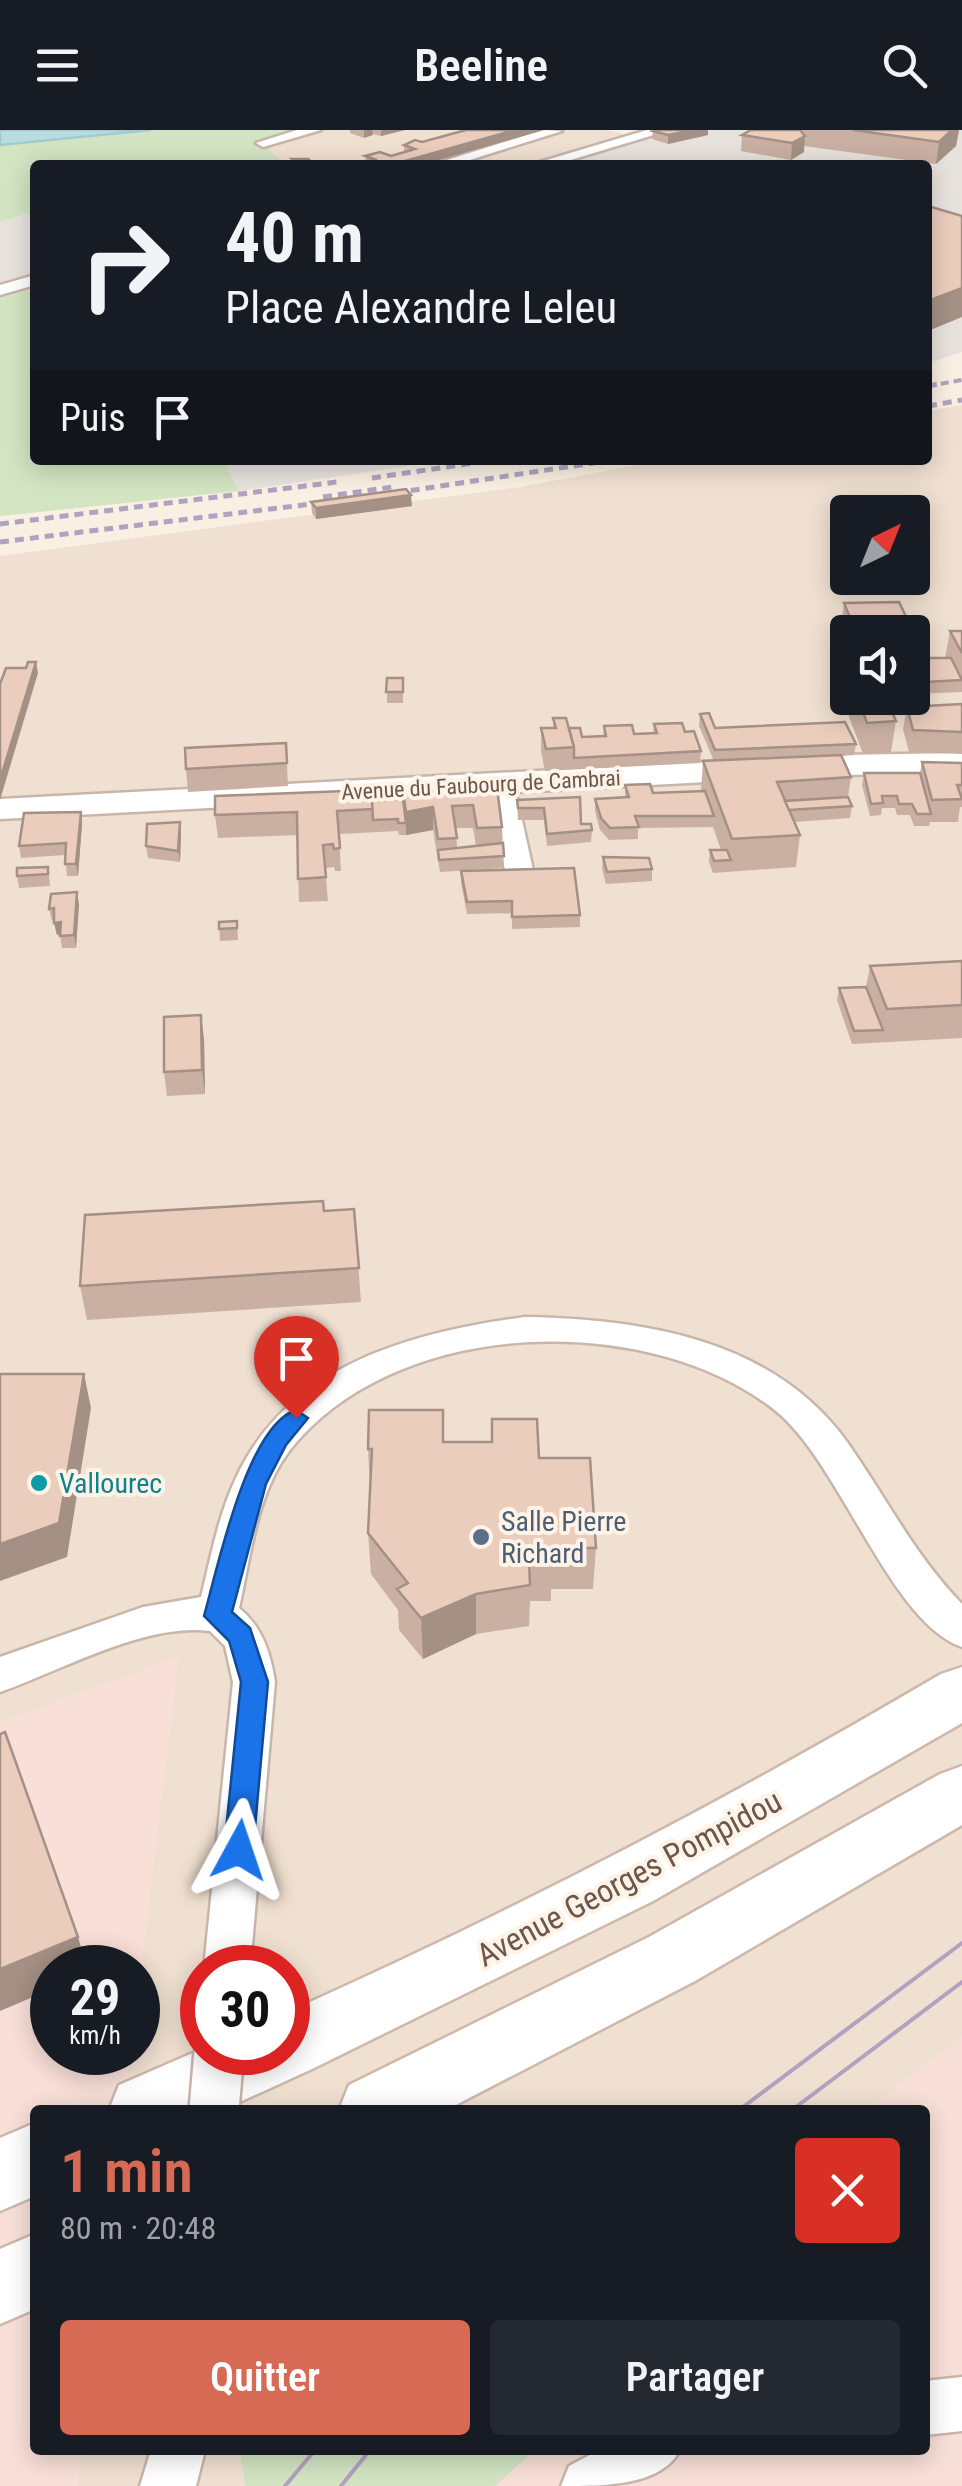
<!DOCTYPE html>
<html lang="fr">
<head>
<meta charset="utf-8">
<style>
	:root { --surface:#171b24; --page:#242831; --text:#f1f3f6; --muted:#9ea1a6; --accent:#d66a54 }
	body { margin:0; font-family:"Roboto Condensed",sans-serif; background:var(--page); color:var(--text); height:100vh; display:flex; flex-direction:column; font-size:38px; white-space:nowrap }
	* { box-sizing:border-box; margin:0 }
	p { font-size:32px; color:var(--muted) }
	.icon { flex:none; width:55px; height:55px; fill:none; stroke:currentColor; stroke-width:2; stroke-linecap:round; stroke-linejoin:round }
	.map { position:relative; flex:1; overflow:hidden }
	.sheet { position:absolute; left:30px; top:1975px; width:900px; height:350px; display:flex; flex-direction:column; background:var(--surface); border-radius:10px; box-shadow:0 5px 25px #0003 }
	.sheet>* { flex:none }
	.guide { position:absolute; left:30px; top:30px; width:902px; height:305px; border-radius:10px; box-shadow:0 5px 25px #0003; background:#171b24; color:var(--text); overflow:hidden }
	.needle { width:65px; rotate:43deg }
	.tools { position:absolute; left:830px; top:365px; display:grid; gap:20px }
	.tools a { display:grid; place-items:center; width:100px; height:100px; border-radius:10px; background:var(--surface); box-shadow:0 5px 25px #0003; font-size:50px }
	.speed { position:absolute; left:30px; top:1815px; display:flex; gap:20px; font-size:50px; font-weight:700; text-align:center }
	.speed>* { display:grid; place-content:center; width:130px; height:130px; border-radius:50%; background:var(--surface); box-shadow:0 5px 25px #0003; line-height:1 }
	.speed small { font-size:25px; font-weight:400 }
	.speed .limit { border:15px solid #d22; background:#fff; color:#111 }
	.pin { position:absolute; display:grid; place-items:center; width:85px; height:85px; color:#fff; margin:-102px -42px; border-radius:50% 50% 50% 0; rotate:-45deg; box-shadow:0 0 10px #0007 }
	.pin .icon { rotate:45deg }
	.me { position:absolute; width:110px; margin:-55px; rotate:5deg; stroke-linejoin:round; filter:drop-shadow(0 0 8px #0008) }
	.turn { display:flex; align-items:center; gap:35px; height:210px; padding:0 30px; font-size:45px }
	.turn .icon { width:130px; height:130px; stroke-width:2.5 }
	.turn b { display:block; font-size:70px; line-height:85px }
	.then { display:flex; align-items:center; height:95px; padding:0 30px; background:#0003; gap:20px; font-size:38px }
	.round { display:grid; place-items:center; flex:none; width:105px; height:105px; border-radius:10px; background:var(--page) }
	.headline { display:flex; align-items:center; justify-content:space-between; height:170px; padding:0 30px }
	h1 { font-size:60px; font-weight:600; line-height:75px; color:var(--accent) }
	.cta { display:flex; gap:20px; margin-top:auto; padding:20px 30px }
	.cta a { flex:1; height:115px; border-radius:10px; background:var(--accent); color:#fff; font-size:40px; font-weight:600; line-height:115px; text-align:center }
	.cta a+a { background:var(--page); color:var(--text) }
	header { display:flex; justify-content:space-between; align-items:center; height:130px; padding:0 30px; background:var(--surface); font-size:45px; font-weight:600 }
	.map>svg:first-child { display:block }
	.residential { fill:#f0e0d1; fill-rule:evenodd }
	.commercial { fill:#f8dfd7 }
	.industrial { fill:#e8e2dd }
	.green { fill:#d2e4c2 }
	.water { fill:#b9dce0; stroke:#a1cbd0; stroke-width:2.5 }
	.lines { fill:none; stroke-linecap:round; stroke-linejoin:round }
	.minor-casing { stroke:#c8b6aa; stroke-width:5 }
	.tertiary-casing { stroke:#c8b6aa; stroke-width:5 }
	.secondary-casing { stroke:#cdb8ab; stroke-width:5 }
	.minor { fill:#fff; fill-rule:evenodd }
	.tertiary { fill:#fff; fill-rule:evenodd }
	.secondary { fill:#fff; fill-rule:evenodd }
	.tram { stroke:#b1a3c0; stroke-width:4 }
	.rail-far1 { stroke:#b1a3c0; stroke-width:4; stroke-dasharray:8 5; stroke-linecap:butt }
	.rail { stroke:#b1a3c0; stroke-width:5; stroke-dasharray:9 6; stroke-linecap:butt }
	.minor-bridge-casing { stroke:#c8b6aa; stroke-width:54; stroke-linecap:butt }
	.minor-bridge { stroke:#fff; stroke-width:49 }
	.wall { fill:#cab0a3; fill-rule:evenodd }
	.shaded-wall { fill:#a49084 }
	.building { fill:#ebcdbd; stroke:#a49084; stroke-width:2.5 }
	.route { fill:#1a73e8; stroke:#114b97; stroke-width:2.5 }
	.culture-dot { fill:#0f9aa8; stroke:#fdf3e7; stroke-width:4 }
	.service-dot { fill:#5c6f8a; stroke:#fdf3e7; stroke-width:4 }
	.labels { text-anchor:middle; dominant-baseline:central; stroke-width:8; stroke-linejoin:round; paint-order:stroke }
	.far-street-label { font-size:22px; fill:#6d564b; stroke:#fdf3e7 }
	.culture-label { font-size:28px; fill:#0d838f; stroke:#fdf3e7; text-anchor:start }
	.service-label { font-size:28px; fill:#4e5e75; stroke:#fdf3e7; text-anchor:start }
	.near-street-label { font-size:32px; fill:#6d564b; stroke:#fdf3e7 }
</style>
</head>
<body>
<header><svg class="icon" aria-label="menu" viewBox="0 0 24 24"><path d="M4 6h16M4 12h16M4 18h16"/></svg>Beeline<svg class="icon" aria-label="search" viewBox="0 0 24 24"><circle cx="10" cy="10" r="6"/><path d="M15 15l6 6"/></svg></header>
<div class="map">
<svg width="962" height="2356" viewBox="0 0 962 2356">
	<rect width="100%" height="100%" fill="#f9efe2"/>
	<g class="residential">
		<polygon points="331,0 608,0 630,6 553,29 517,35 286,35 267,20 275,14"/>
		<path d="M962,275V1907L867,1980H123L130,1923L138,1922V1865L178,1527L0,1593V426L520,357L666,330H928V281ZM848,382H912V448H848ZM848,502H912V568H848ZM202,1838H288V1922H202Z"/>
		<polygon points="81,2320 425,2320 378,2356 77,2356"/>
	</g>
	<g class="commercial">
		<polygon points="179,1526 138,1865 138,1838 52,1838 52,1922 130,1923 123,1980 35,1980 35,2320 81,2320 77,2356 0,2356 0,1593"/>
		<polygon points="962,1907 962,2356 378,2356 425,2320 925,2320 925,1980 867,1980"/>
	</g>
	<g class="industrial">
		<polygon points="650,0 962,0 962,222 928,233 928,35 517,35 553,29"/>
		<polygon points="35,81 35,158 0,168 0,92"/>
		<polygon points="224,330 449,330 239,361"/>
	</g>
	<g class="green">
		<polygon points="151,0 331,0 275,14 268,19 286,35 35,35 35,81 0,92 0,15"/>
		<polygon points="35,158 35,330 224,330 239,361 0,386 0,168"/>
		<polygon points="240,2320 535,2320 495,2356 245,2356"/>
	</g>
	<polygon class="water" points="0,0 151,0 0,15"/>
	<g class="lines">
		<defs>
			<g id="minor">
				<polygon points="297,0 321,0 263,17 256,13"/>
				<polygon points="543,0 562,1 454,35 431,35"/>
				<polygon points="647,0 670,0 554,35 530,35"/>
				<polygon points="35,145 35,155 0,165 0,155"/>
				<polygon points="501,646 514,654 533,740 519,748 505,740 488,654"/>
				<path d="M525,1187C643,1189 773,1209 847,1312C886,1367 914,1425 962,1474V1517C890,1492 841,1334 776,1281C648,1179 395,1187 290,1320C256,1364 251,1426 239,1478C262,1496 271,1524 275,1552L250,1838H204L233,1552L225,1516L210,1501C146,1492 60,1541 0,1562V1527L143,1477L201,1467C211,1427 218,1386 236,1348C288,1235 412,1202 525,1187Z"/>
				<polygon points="962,2247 962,2301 925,2305 925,2251"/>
				<polygon points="151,2320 205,2320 196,2356 140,2356"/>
				<path d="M599,2320H680C661,2356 605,2356 561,2356L569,2336Z"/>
			</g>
			<polygon id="tertiary" points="962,623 962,643 841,645 0,689 0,669 841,625"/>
			<g id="secondary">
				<path d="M962,1537V1593L653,1771L312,1939L222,1980H109L119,1955L202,1919V1922H288V1882C512,1782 729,1669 941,1544Z"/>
				<polygon points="962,1636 962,1695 695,1851 446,1980 339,1980 349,1955 649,1807 940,1644"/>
				<polygon points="35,1993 35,2066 0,2081 0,2008"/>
				<polygon points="35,2104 35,2179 0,2194 0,2119"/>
			</g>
		</defs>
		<use href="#minor" class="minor-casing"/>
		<use href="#tertiary" class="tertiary-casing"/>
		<use href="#secondary" class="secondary-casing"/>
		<use href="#minor" class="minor"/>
		<use href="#tertiary" class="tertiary"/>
		<use href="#secondary" class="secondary"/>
		<g class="tram">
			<polyline points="739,1980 962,1813"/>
			<polyline points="792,1980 962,1852"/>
			<polyline points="285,2356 315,2320"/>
			<polyline points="341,2356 370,2320"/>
		</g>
		<polyline class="rail-far1" points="928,256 962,250"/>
		<g class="rail">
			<polyline points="928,256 939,254"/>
			<polyline points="928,276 962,270"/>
			<polyline points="372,348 494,330"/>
			<polyline points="381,365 613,330"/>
			<polyline points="323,367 392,357"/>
			<polyline points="0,394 337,352"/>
			<polyline points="0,412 336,371"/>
		</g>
		<defs>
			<polyline id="minor-bridge" points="214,1980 219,1922"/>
		</defs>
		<use href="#minor-bridge" class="minor-bridge-casing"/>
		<use href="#minor-bridge" class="minor-bridge"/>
	</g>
	<g class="wall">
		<polygon points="350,0 405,0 381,6 373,4 364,8 350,3"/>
		<polygon points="466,0 544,0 421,35 347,35 347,33 366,31 365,26 391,26 404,22 404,15 422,12"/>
		<polygon points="656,0 708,0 708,5 668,14 652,9 653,1"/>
		<polygon points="751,0 959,0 956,16 936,34 804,16 804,22 791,30 741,21 742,5"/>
		<polygon points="311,372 412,376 316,389 312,383"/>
		<polygon points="899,472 926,528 945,528 950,501 962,501 962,562 912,564 912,502 848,502 848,568 886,568 896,591 891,622 863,624 836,552 840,521 847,521 840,503 844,473"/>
		<rect x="387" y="548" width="16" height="25"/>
		<polygon points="962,574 962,624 909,622 903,599 907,577"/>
		<polygon points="700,584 715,598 856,614 854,625 842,626 851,647 848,667 852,676 850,688 794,692 800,705 796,737 713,743 709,732 710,720 721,720 713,697 638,698 638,709 609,710 600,700 595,681 595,669 625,667 625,655 653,663 701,661 703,631 714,631 699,596"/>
		<polygon points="553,588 582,607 603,606 604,596 634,604 653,603 654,594 685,602 701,621 700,633 545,641 541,621 541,598 553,598"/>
		<polygon points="286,613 288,656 188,662 186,639"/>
		<polygon points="922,632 962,633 962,677 960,677 958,692 930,692 929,696 914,696 910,685 897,685 895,678 882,678 881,685 870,686 862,655 864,643 920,643"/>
		<path d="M497,658L502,697L504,738L440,742L433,700L406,705H399L398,701L339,704L341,741H335L334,737L325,738L328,771L299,772L297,705L218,708L215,685L372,671L403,669ZM456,698H473L476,716L457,718Z"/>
		<polygon points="580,667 581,694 592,700 591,712 547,716 544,690 518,690 517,670"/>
		<polygon points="81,682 82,694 78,746 67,746 65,725 21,728 19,716"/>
		<polygon points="180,692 181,704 180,732 148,728 146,716"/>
		<polygon points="603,727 652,739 652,751 606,754 602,739"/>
		<polygon points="48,737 50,756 19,758 17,746"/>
		<polygon points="461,741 580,785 580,797 512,799 512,783 467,784 461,753"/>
		<polygon points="79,774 76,818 62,818 60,805 57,805 54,790 52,791 49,779"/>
		<polygon points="237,791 238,810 220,811 219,792"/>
		<polygon points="962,831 962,908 852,914 837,870 839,858 866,857 870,836"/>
		<polygon points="204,909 205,964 167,966 164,942"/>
		<polygon points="354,1079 361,1172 87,1190 80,1156 324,1081"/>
		<polygon points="443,1280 444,1312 539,1328 596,1418 593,1459 551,1459 551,1471 530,1471 529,1496 476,1504 423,1529 399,1500 398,1480 371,1444 368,1403 370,1359 368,1319"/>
	</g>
	<g class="shaded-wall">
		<polygon points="364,0 372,0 373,5 364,8"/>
		<polygon points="381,0 405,0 381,6"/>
		<polygon points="515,0 544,0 421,35 391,35"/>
		<polygon points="694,0 708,0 708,5 668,14 668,5"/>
		<polygon points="952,0 959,0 956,16 936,34 939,12"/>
		<polygon points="805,6 804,22 791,30 792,13"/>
		<polygon points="962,158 962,187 928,201 928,171"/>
		<polygon points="411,365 412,376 316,389 316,378"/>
		<polygon points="36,532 38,543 0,670 0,650"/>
		<polygon points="433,677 433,700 406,705 406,682"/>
		<polygon points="81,682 82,694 78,746 76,734"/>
		<polygon points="180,692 181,704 180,732 178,721"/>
		<polygon points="77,762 79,774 76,818 74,805"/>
		<polygon points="61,792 63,804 57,805 54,793"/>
		<polygon points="201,885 204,909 205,964 202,940"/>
		<polygon points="84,1244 91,1278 67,1427 0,1451 0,1414"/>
		<polygon points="476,1464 476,1504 423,1529 421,1488"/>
		<polygon points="78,1807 87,1838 52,1838 52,1859 0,1881 0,1839"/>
	</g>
	<g class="building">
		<polygon points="466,0 515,0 391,35 351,35 347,33 377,30 365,26 380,22 391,26 415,19 404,15 415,10 422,12"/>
		<polygon points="656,0 694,0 668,5 653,1"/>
		<polygon points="751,0 800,0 805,6 792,13 742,5"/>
		<polygon points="853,0 952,0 939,12"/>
		<polygon points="292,29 308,29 316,35 299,35"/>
		<polygon points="483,32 493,35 472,35"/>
		<polygon points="928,76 962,86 962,158 928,171"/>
		<polygon points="406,359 411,365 316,378 311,372"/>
		<polygon points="899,472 928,533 912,533 912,502 856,502 844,473"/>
		<polygon points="950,501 962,501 962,523"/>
		<polygon points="840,521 848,521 848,541"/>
		<polygon points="926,528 951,528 962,550 925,552 928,533"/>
		<polygon points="28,532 36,532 0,650 0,554 6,538 26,538"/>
		<polygon points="387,548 403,548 403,562 386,562"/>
		<polygon points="858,568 886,568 896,591 867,593"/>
		<polygon points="962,574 962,602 913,600 907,577"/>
		<polygon points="709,583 715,598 845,592 856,614 715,620 700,584"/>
		<polygon points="553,588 566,588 574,617 546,619 541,598 556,598"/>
		<polygon points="682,593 685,602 694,601 701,621 574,628 574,617 569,598 580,598 582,607 606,606 604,596 632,595 634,604 657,603 654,594"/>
		<polygon points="286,613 287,633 186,639 185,618"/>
		<polygon points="841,625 851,647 777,652 800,705 732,709 703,631"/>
		<polygon points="922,632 962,633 962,655 957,655 962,669 932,670"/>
		<polygon points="864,643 920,643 931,684 917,684 912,674 899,674 897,666 882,666 883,673 871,674"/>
		<polygon points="650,654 653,663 705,661 714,686 635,686 639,697 610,698 601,688 595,669 629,667 625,655"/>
		<polygon points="497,658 502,697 477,698 473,675 452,676 457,708 438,709 433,677 406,682 403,662"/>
		<polygon points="371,660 373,679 337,681 340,718 334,719 333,714 323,715 326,747 298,749 297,682 215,685 215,666"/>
		<polygon points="580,667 581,694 591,694 592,700 547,704 544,678 518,678 517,670"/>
		<polygon points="848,667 852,676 789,680 785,671"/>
		<polygon points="403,669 406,693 398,693 398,689 373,690 372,671"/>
		<polygon points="81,682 76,734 65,734 66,713 19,716 24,683"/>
		<polygon points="180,692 178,721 146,716 147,694"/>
		<polygon points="503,713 504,726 439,730 438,720"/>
		<polygon points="710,720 727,720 731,730 714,731"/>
		<polygon points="603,727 649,728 652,739 607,742"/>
		<polygon points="48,737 48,744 17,746 17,738"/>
		<polygon points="574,738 580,785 512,787 512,771 467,772 461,741"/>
		<polygon points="77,762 74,805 60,806 61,792 54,793 54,778 49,779 51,764"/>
		<polygon points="237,791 237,798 219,799 219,792"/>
		<polygon points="962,831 962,875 887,879 870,836"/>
		<polygon points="866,857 883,900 854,901 839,858"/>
		<polygon points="201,885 202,940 164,942 164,887"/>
		<polygon points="323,1071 324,1081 354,1079 359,1138 80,1156 85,1085"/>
		<polygon points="0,1244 84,1244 59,1393 0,1414"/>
		<polygon points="369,1280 443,1280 443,1312 492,1312 492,1289 537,1289 539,1328 590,1328 596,1418 552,1418 553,1430 529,1430 530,1455 476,1464 421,1488 397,1459 408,1453 368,1403 372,1319 368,1319"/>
		<polygon points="5,1602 78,1807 0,1839 0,1604"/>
	</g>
	<path class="route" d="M296,1280L308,1288L286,1315L266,1354L232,1482L250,1498L268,1552L253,1720L249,1730L239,1733L229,1730L224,1720L241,1552L229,1511L204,1486C217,1440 247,1295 296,1280Z"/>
	<circle class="culture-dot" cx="39" cy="1353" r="10"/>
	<circle class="service-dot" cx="481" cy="1407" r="10"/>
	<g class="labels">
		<g class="far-street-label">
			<text transform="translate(481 655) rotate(-3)">Avenue du Faubourg de Cambrai</text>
		</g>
		<g class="culture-label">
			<text x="59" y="1353">Vallourec</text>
		</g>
		<g class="service-label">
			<text x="501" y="1391">Salle Pierre<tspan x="501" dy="32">Richard</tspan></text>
		</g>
		<g class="near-street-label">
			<text transform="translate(629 1748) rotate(-28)">Avenue Georges Pompidou</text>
		</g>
	</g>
</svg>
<div class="tools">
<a><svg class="needle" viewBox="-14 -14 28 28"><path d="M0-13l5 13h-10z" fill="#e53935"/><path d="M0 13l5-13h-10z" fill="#9ea1a6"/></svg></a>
<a><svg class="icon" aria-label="sound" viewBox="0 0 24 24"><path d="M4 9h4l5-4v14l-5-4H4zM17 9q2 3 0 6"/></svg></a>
</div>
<div class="speed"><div>29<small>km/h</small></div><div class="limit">30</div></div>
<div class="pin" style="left:296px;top:1288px;background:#d93025"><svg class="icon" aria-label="arrive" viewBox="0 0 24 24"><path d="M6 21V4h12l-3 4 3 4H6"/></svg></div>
<svg class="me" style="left:239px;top:1720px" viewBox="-20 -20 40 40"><path d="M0-17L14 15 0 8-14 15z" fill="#1a73e8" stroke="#fff" stroke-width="4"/></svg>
<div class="guide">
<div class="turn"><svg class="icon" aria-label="right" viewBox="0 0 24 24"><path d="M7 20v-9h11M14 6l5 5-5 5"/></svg><div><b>40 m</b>Place Alexandre Leleu</div></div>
<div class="then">Puis<svg class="icon" aria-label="arrive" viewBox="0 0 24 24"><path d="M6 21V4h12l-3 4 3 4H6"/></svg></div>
</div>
<section class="sheet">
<div class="headline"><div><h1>1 min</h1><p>80 m · 20:48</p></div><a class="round" style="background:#d93025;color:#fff"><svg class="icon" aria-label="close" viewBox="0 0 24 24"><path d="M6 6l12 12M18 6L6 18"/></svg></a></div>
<div class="cta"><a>Quitter</a><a>Partager</a></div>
</section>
</div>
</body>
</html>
